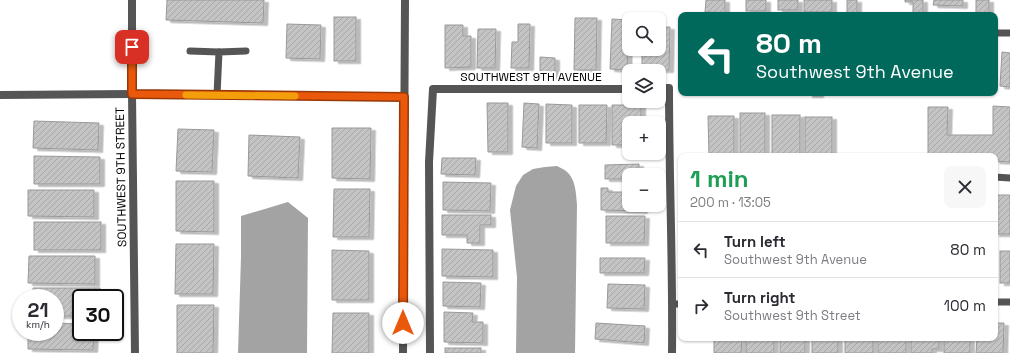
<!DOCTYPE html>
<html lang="en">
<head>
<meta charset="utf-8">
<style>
	:root { --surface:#fff; --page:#f7f7f7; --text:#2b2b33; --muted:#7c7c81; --line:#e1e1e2 }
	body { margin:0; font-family:"Space Grotesk",sans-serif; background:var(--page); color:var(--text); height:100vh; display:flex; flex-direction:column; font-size:15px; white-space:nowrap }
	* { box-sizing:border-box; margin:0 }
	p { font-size:13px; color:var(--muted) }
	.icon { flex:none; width:22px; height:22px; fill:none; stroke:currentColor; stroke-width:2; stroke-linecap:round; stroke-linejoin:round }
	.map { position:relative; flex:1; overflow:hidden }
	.drawer { position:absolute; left:678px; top:153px; width:320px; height:188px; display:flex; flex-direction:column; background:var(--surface); border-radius:8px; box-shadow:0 1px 3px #0004 }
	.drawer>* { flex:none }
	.hud { position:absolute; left:678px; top:12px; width:320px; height:84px; border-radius:8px; box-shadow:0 1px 3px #0004; background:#00695c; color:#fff; overflow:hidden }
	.buttons { position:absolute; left:622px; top:12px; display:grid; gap:8px }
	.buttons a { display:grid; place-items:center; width:44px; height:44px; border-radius:8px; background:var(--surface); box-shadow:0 1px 3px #0004; font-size:20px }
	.speed { position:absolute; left:12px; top:289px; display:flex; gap:8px; font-size:20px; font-weight:700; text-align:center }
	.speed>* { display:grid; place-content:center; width:52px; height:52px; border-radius:50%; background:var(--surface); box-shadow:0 1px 3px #0004; line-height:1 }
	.speed small { font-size:10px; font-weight:400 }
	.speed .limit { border:2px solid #111; border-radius:6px; background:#fff; color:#111 }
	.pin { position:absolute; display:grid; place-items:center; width:34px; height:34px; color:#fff; margin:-17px; border-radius:8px; box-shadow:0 2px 6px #0006 }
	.me { position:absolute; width:44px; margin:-22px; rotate:0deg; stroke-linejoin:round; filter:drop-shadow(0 0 3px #0008) }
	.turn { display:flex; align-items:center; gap:14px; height:84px; padding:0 12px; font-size:18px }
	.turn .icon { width:52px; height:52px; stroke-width:2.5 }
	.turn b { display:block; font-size:28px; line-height:34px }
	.round { display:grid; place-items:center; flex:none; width:42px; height:42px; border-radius:8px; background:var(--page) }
	.overview { display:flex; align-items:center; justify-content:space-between; height:68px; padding:0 12px }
	h1 { font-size:24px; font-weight:800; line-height:30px; color:#1e9e55 }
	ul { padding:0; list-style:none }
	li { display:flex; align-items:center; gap:12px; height:56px; padding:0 12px; border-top:1px solid var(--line) }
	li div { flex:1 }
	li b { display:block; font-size:15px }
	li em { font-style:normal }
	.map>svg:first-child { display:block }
	.water { fill:#a3a3a3 }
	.building { fill:url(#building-hatch); stroke:#999; filter:url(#shadow) }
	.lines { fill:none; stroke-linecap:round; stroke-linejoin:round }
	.lane { stroke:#555; stroke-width:7 }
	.street { stroke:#555; stroke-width:8 }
	.route-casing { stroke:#983908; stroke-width:10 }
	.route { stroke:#ea580c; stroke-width:7 }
	.slow { stroke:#f59e0b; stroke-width:7 }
	.labels { text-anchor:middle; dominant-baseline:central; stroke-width:4; stroke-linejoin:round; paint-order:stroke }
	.street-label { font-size:12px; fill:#000; stroke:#fff }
</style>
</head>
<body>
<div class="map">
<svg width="1010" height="353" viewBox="0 0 1010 353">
	<defs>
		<pattern id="building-hatch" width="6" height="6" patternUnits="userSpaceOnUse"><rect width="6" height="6" fill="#c4c4c4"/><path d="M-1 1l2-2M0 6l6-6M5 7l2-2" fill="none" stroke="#a7a7a7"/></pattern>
		<filter id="shadow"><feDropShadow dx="4.5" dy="2.5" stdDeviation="0" flood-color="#0004"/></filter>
	</defs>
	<rect width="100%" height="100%" fill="#fff"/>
	<g class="water">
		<path d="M557,166C560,168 564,169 566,171C576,179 576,194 577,205L575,353H516L517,277L510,210L516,186L523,175L533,169L545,167Z"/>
		<polygon points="288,202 308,218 307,353 238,353 241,257 241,216"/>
	</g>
	<g class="building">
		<polygon points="167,0 264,0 263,23 166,20"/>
		<polygon points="706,0 725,0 725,13 705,12"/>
		<rect x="746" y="0" width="20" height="11"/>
		<rect x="778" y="0" width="20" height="10"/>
		<rect x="804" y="0" width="28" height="12"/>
		<rect x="847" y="0" width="10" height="15"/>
		<polygon points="905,0 923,0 923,15 913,15 913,2 905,2"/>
		<polygon points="934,0 963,0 963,6 933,5"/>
		<rect x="976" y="0" width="13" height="15"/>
		<rect x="334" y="17" width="22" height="44"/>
		<polygon points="575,18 597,18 596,70 574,70"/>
		<polygon points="612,19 629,20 627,70 610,69"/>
		<polygon points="287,24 321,25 320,59 286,58"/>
		<polygon points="518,24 530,24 529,68 511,68 512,42 518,42"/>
		<polygon points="445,25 463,25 463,36 471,36 471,67 445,68"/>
		<polygon points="659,27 670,27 669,70 642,70 642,49 659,49"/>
		<polygon points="478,29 496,29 495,68 477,68"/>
		<polygon points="1002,52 1010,53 1010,87 1000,86"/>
		<polygon points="540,57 555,58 555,77 540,76"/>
		<rect x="808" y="93" width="11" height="2"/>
		<polygon points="487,103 508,103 508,152 488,152"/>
		<polygon points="524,103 539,104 537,148 522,147"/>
		<polygon points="546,104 572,105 572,143 546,143"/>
		<polygon points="579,105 607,105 606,143 579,143"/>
		<polygon points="612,105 641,105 641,123 629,123 629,145 612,145"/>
		<polygon points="993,106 1010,107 1010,162 995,161 995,156 928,156 928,107 948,107 947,135 993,135"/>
		<rect x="740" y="113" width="25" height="42"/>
		<rect x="772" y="115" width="28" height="40"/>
		<polygon points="708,116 734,116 734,156 709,156"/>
		<rect x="805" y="117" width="27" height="39"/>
		<polygon points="34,121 99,123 98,150 33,148"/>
		<polygon points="332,128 371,128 370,179 332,178"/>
		<polygon points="178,129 214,130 212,172 176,171"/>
		<polygon points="249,135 300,137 298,178 248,176"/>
		<polygon points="34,156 100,157 100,184 34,184"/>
		<polygon points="442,158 476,158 475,175 441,174"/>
		<polygon points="639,164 639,175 629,175 629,179 605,179 605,165"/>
		<polygon points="176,181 214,181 214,232 176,231"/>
		<polygon points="443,182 491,183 490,211 443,210"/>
		<polygon points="601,188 608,188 608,192 629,192 629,205 643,205 643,211 601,210"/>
		<polygon points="334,189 370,189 369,237 333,237"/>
		<polygon points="28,190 94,190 94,217 28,216"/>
		<rect x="995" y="195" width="15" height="39"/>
		<polygon points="442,215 491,215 491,225 480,225 480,243 467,243 467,235 442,235"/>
		<polygon points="606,216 645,216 644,243 606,243"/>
		<rect x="34" y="222" width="67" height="28"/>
		<polygon points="176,244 214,244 213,294 175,294"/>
		<polygon points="442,249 493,250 493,277 442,276"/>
		<polygon points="332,250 369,251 369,300 332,300"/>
		<rect x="1000" y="251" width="10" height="32"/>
		<polygon points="29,256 95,256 95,284 28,283"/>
		<polygon points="600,258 645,258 644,273 600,273"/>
		<polygon points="443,282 481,283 480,307 443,306"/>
		<polygon points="608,284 645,285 644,309 607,308"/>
		<polygon points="33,288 100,288 100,298 81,298 81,316 55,316 55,298 33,298"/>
		<polygon points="177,305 214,305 213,353 177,353"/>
		<polygon points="444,312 473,313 472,322 483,322 483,343 444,342"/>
		<polygon points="333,313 369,313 369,353 332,353"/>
		<polygon points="55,323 81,324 81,332 94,332 93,350 28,349 28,332 55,332"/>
		<polygon points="596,323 645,326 644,343 595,339"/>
		<polygon points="995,323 1004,323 1003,353 976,353 977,338 995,338"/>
		<polygon points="714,338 742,338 741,353 714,353"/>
		<rect x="746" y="338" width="28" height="15"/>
		<rect x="780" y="338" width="25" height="15"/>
		<rect x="812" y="338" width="26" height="15"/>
		<rect x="845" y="338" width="28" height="15"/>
		<rect x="878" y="338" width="28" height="15"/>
		<polygon points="911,338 939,338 939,349 932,349 932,353 911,353"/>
		<rect x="944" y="338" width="26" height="15"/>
		<rect x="445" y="348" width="36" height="5"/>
	</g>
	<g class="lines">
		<g class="lane">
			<polyline points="995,33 1010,33"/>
			<polyline points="190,51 219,52"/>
			<polyline points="217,95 219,52 246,51"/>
			<polyline points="995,177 1010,178"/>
			<polyline points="995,302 1010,302"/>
			<polyline points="673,304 681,304"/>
		</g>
		<g class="street">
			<polyline points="132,0 132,94 135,353"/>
			<path d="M659,88H669C669,177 673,265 672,353"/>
			<polyline points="0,95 132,94 404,97"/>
			<polyline points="403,353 405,0"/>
			<polyline points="430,353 429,162 433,89 629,89"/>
		</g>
	</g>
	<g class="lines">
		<defs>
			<polyline id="route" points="132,47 132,94 404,97 403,323"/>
		</defs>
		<use href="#route" class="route-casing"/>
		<use href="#route" class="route"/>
		<polyline class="slow" points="186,95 295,96"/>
	</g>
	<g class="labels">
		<g class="street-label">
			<text x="531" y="77">SOUTHWEST 9TH AVENUE</text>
			<text transform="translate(121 177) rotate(-91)">SOUTHWEST 9TH STREET</text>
		</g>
	</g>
</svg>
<div class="buttons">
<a><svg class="icon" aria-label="search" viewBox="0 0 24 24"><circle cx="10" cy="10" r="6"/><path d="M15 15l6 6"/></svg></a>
<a><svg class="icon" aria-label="layers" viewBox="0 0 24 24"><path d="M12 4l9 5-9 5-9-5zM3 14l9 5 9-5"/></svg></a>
<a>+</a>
<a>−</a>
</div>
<div class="speed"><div>21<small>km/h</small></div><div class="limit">30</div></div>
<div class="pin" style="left:132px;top:47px;background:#d93025"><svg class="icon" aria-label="arrive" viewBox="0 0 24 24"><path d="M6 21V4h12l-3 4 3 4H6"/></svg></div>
<svg class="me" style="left:403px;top:323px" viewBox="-20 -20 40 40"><circle r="19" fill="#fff"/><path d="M0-13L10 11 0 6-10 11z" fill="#ea580c"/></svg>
<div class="hud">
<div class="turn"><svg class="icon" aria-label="left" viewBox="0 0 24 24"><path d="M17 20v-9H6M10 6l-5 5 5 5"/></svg><div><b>80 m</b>Southwest 9th Avenue</div></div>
</div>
<section class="drawer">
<div class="overview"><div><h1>1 min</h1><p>200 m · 13:05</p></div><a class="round"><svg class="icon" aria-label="close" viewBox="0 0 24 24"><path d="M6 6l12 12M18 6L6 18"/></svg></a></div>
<ul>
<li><svg class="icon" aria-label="left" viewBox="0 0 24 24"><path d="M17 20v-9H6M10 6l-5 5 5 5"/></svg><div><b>Turn left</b><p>Southwest 9th Avenue</p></div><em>80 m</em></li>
<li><svg class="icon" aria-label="right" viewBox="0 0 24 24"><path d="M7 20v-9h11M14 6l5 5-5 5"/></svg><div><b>Turn right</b><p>Southwest 9th Street</p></div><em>100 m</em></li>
</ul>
</section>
</div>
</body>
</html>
